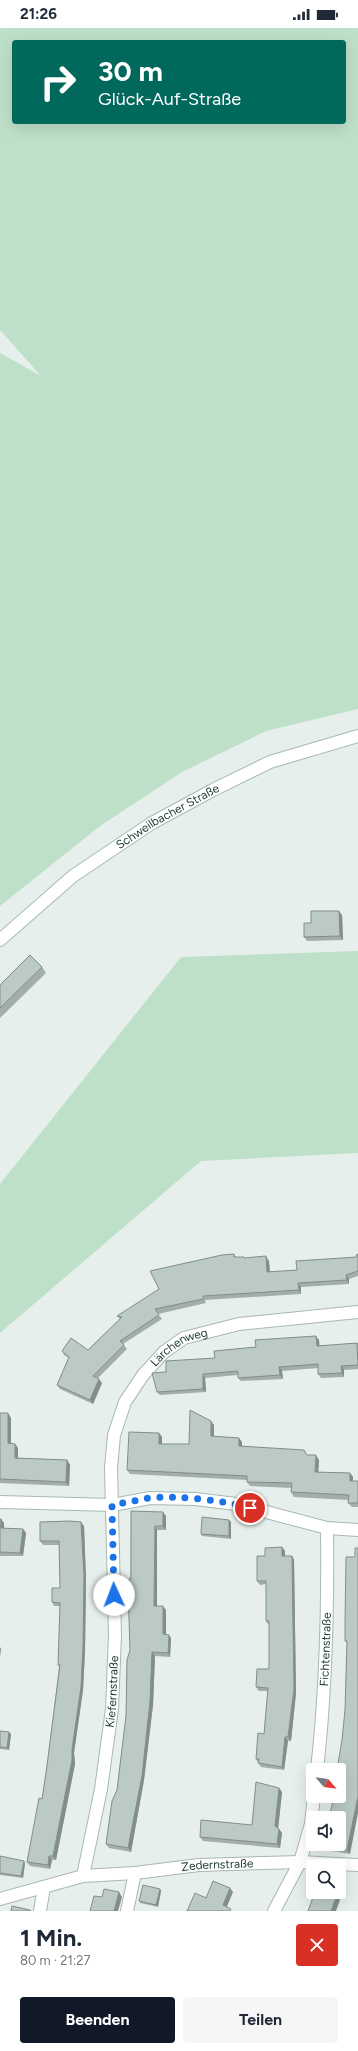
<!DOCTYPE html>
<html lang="de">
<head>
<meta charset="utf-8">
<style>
	:root { --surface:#fff; --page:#f6f6f7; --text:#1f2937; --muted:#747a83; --accent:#111827 }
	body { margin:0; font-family:Figtree,sans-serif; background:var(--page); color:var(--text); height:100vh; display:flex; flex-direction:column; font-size:15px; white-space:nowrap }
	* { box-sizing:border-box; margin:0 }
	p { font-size:13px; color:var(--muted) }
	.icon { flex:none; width:22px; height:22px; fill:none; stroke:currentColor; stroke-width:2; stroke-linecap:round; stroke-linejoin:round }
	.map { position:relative; height:1883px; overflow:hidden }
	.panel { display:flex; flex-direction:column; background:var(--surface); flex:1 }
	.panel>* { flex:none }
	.hud { position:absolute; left:12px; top:12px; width:334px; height:84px; border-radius:4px; box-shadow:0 4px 16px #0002; background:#00695c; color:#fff; overflow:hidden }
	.needle { width:26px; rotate:118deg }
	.fabs { position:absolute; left:306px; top:1735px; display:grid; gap:8px }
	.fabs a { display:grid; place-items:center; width:40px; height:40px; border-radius:4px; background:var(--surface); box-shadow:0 4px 16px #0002; font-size:20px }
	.pin { position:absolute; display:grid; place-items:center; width:34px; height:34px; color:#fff; margin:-17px; border:2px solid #fff; border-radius:50%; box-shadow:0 1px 4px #0007 }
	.me { position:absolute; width:44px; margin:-22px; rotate:358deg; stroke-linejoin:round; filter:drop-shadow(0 0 3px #0008) }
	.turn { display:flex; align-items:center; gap:14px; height:84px; padding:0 20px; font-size:18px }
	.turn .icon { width:52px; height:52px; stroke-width:2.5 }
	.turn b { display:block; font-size:28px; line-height:34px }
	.round { display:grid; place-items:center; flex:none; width:42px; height:42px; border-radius:4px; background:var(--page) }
	.summary { display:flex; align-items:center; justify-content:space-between; height:68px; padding:0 20px }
	h1 { font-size:24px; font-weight:700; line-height:30px }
	.cta { display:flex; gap:8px; margin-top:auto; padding:8px 20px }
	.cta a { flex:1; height:46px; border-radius:4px; background:var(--accent); color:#fff; font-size:16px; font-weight:700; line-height:46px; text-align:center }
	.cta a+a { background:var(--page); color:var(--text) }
	.status { display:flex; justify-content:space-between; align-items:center; height:28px; padding:0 20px; background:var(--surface); direction:ltr }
	.status svg { height:11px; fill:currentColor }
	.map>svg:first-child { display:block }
	.green { fill:#bfe0c8; fill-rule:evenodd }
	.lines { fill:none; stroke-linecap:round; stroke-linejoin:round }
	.minor-casing { stroke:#a8b8b2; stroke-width:14 }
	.secondary-casing { stroke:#a4bbb3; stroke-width:14 }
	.minor { stroke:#fff; stroke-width:12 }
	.secondary { stroke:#fff; stroke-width:12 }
	.wall { fill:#a1aea9 }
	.shaded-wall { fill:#838d89 }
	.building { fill:#bbcac4; stroke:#838d89 }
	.route { stroke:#1a73e8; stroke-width:7; stroke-dasharray:0 12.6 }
	.labels { text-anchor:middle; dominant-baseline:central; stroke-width:3; stroke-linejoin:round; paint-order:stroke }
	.street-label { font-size:12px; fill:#24423a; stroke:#f7fbf9 }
</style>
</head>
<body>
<div class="status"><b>21:26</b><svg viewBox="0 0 49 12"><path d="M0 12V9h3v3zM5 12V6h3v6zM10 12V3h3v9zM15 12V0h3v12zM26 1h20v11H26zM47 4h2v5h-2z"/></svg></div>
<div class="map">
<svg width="358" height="1883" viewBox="0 0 358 1883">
	<rect width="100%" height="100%" fill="#e6efeb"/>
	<g class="green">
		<path d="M0,0H358V681L266,703L182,744L100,798L0,878V325L41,348L0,302ZM14,14H344V94H14Z"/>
		<polygon points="358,923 358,1125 201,1133 0,1305 0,1156 181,929"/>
	</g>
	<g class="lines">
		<defs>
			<g id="minor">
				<polyline points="0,1474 113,1477 150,1470 195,1471 236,1476 327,1500 358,1502"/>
				<path id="s1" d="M317,1742C326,1662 328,1581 327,1500"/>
				<path id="s2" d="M83,1848L101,1761L112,1681L115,1607L111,1440L114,1407L125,1374L143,1347L164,1324L184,1310L239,1296L358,1284"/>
				<path id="s3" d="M0,1871L83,1848L135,1845L199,1837L300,1834L358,1837"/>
				<polyline points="40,1883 44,1859"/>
				<polyline points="127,1883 135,1845"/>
				<polyline points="274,1883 300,1834 311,1796 314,1768"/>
			</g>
			<g id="secondary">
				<path id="s4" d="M0,912L73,848L152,795L213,762L270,734L358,708"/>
			</g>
		</defs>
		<use href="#minor" class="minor-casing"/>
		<use href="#secondary" class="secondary-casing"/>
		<use href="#minor" class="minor"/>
		<use href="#secondary" class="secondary"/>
	</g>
	<g class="wall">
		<polygon points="342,887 343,912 307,913 304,909 311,895"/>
		<polygon points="42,939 46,945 0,990 0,957"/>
		<polygon points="234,1226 236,1229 244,1229 245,1230 269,1233 270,1244 297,1242 357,1229 358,1226 358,1248 349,1251 349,1256 301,1259 301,1266 205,1272 206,1275 158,1286 162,1291 123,1316 127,1321 97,1351 102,1355 93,1376 60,1361 57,1357 69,1330 64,1327 62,1323 88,1322 120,1291 117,1288"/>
		<polygon points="319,1312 319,1318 357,1315 358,1315 358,1341 344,1342 344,1349 321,1350 318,1346 318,1340 282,1343 283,1351 241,1353 238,1350 238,1347 205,1350 206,1364 160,1367 157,1364 166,1344 215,1330 256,1319"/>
		<polygon points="0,1385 11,1390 11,1415 15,1416 18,1420 18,1430 67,1432 70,1437 69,1458 0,1455"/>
		<polygon points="214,1397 214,1409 242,1414 242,1418 307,1427 319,1432 318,1444 350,1445 353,1449 353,1453 358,1453 358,1479 352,1479 348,1475 349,1472 294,1469 291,1464 292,1460 250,1458 247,1454 247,1452 130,1446 127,1442 159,1405 162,1409 162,1416 189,1416"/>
		<polygon points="131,1483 166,1488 166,1502 157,1502 157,1578 166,1582 166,1606 171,1610 170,1629 155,1628 153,1677 144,1752 131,1824 109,1820 106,1816 117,1762 126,1688 130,1622"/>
		<polygon points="0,1491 4,1495 4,1500 23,1501 26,1505 23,1528 0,1528"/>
		<polygon points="229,1492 231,1494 231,1511 202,1508 201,1506"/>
		<polygon points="84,1498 86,1551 85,1623 83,1662 74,1725 75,1736 56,1832 52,1832 50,1841 30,1838 27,1834 42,1771 46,1745 59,1639 58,1637 60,1578 54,1578 52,1574 60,1560 59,1517 43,1517 40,1513"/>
		<polygon points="282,1519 285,1523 285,1528 292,1528 294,1532 296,1665 291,1713 288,1713 284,1742 261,1739 256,1731 264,1706 268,1663 259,1663 256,1659 269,1641 269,1597 268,1596 266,1593 266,1556 260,1557 257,1553 265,1528"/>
		<polygon points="355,1529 350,1826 332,1823 329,1819 339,1768 345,1682 347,1615 345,1613"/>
		<polygon points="0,1703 11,1706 9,1722 0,1721"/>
		<polygon points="282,1764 278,1800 282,1805 280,1820 203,1813 200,1809 252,1797"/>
		<polygon points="0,1828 25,1835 23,1850 0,1847"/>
		<polygon points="160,1861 161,1863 158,1879 140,1875 139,1873"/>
	</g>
	<g class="shaded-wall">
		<polygon points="339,883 342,887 343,912 340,908"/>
		<polygon points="266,1228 269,1233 270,1248 267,1244"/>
		<polygon points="346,1247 349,1251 349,1256 347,1252"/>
		<polygon points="298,1255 301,1259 301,1266 299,1262"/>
		<polygon points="316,1308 319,1312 320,1322 317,1318"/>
		<polygon points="341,1338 344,1342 344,1349 342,1345"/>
		<polygon points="279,1339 282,1343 283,1351 280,1347"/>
		<polygon points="203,1346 205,1350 206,1364 203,1361"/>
		<polygon points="99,1351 102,1355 93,1376 90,1372"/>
		<polygon points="8,1385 11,1390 11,1420 8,1415"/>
		<polygon points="211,1393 214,1397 214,1413 211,1408"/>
		<polygon points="159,1405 162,1409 162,1420 159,1416"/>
		<polygon points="239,1410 242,1414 242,1422 239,1418"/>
		<polygon points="15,1416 18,1420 18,1434 15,1430"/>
		<polygon points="316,1427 319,1432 318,1448 315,1444"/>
		<polygon points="67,1432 70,1437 69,1458 66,1454"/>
		<polygon points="350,1445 353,1449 353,1457 350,1453"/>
		<polygon points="163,1484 166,1488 166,1502 163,1498"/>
		<polygon points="1,1491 4,1495 4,1504 1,1500"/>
		<polygon points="229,1492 231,1494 231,1511 229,1508"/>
		<polygon points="81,1494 84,1498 86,1551 85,1623 83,1662 74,1725 75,1736 56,1832 53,1828 72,1721"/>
		<polygon points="155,1498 157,1502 157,1582 154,1578"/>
		<polygon points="23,1501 26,1505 23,1528 20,1525"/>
		<polygon points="282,1519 285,1523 285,1532 282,1528"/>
		<polygon points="292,1528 294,1532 296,1665 291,1713 288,1709"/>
		<polygon points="163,1578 166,1582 166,1610 163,1606"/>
		<polygon points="169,1607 171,1610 170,1629 168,1625"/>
		<polygon points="0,1619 1,1621 0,1629"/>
		<polygon points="152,1624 155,1628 153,1677 144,1752 131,1824 128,1820"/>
		<polygon points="9,1704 11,1706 9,1722 7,1720"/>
		<polygon points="285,1709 288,1713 284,1742 282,1739"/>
		<polygon points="279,1760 282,1764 278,1802 275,1798"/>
		<polygon points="358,1768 358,1785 350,1826 347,1822"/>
		<polygon points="279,1801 282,1805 280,1820 277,1816"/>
		<polygon points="49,1828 52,1832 50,1841 48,1837"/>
		<polygon points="24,1833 25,1835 23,1850 21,1848"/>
		<polygon points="230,1860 233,1864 226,1881 223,1877"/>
		<polygon points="160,1861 161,1863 158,1879 156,1877"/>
		<polygon points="339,1862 342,1866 336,1883 331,1883 338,1864 339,1864"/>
		<polygon points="119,1864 122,1869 118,1883 114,1883"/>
	</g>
	<g class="building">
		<polygon points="311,883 339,883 340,908 304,909 304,895 311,895"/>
		<polygon points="30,927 42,939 0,980 0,957"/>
		<polygon points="234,1226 234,1229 244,1229 244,1230 266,1228 267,1244 297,1242 296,1233 357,1229 356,1227 358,1226 358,1243 346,1247 347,1252 298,1255 299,1262 203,1268 203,1271 155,1281 159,1287 120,1313 124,1317 93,1348 99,1351 90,1372 57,1357 69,1329 62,1323 71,1310 88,1322 122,1289 117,1288 159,1261 150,1243 222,1227"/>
		<polygon points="316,1308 317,1318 357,1315 358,1337 341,1338 342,1345 318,1346 318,1336 279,1339 280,1347 238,1350 238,1343 203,1346 203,1361 157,1364 152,1345 166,1344 166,1333 215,1330 214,1323 256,1319 255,1312"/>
		<polygon points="190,1382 211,1393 211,1408 239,1410 239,1418 304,1422 307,1427 316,1427 315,1444 350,1445 350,1453 358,1453 358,1475 348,1475 349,1467 291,1464 292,1455 247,1454 247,1448 127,1442 129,1404 159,1405 159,1416 189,1416"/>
		<polygon points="0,1385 8,1385 8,1415 15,1416 15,1430 67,1432 66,1454 0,1451"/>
		<polygon points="131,1483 163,1484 163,1498 155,1498 154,1578 163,1578 163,1606 169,1607 168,1625 152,1624 150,1673 142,1748 128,1820 106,1816 112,1773 117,1762 126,1688 127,1632 130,1622 128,1561 129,1551 131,1551"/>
		<polygon points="202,1489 229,1492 229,1508 201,1506"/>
		<polygon points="0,1491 1,1491 1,1500 23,1501 20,1525 0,1524"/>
		<polygon points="70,1493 81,1494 84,1547 83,1619 81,1659 72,1721 72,1732 53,1828 49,1828 48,1837 27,1834 39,1770 42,1771 46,1745 60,1637 58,1637 60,1575 52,1574 52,1560 60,1560 59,1513 40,1513 40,1494"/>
		<polygon points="282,1519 282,1528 292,1528 294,1661 288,1709 285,1709 282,1739 258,1735 259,1731 256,1731 258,1705 264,1706 268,1660 256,1659 257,1641 269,1641 269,1593 266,1593 266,1553 257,1553 257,1528 265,1528 265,1520"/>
		<polygon points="355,1520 358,1520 358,1768 347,1822 329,1819 330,1816 339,1816 339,1790 329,1790 334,1768 339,1768 339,1742 337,1742 342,1712 345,1682 347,1613 345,1613 345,1595 346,1529 355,1529"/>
		<polygon points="0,1703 9,1704 7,1720 0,1719"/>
		<polygon points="256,1754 279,1760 275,1798 279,1801 277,1816 200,1809 201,1792 252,1797"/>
		<polygon points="0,1828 24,1833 21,1848 0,1845"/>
		<polygon points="213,1853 230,1860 223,1877 231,1881 230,1883 187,1883 195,1865 206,1870"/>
		<polygon points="143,1857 160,1861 156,1877 139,1873"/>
		<polygon points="104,1861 119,1864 114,1883 90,1883 94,1868 102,1869"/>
		<polygon points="315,1864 338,1864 331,1883 308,1883"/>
		<polygon points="12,1878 30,1882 31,1883 11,1883"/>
	</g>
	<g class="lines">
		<path class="route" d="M114,1567L112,1477C125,1475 137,1472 149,1470C177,1467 222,1472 250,1480"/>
	</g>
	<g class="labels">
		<g class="street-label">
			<text stroke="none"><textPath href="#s4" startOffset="209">Schweilbacher Straße</textPath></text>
			<text stroke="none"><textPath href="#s2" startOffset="558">Lärchenweg</textPath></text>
			<text stroke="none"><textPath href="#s1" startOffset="121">Fichtenstraße</textPath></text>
			<text stroke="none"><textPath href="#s2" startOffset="187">Kiefernstraße</textPath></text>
			<text stroke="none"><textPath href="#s3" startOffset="221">Zedernstraße</textPath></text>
		</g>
	</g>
</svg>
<div class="fabs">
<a><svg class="needle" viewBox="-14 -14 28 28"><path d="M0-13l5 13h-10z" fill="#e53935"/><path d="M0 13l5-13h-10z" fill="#747a83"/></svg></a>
<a><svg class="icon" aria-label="sound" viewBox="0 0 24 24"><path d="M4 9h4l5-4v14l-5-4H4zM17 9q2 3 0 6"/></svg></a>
<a><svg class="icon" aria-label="search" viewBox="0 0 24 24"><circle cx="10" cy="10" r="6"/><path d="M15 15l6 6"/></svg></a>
</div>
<div class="pin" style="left:250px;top:1480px;background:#d93025"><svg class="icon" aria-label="arrive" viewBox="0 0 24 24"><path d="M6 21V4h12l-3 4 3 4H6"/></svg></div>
<svg class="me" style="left:114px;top:1567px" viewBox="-20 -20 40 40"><circle r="19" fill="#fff"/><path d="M0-13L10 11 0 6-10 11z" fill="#1a73e8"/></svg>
<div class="hud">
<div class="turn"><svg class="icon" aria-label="right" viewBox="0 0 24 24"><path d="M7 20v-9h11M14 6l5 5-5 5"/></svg><div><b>30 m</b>Glück-Auf-Straße</div></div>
</div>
</div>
<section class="panel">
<div class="summary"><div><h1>1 Min.</h1><p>80 m · 21:27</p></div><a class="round" style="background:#d93025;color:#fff"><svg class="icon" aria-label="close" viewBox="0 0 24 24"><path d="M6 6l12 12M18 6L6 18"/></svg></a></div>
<div class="cta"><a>Beenden</a><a>Teilen</a></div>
</section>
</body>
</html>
